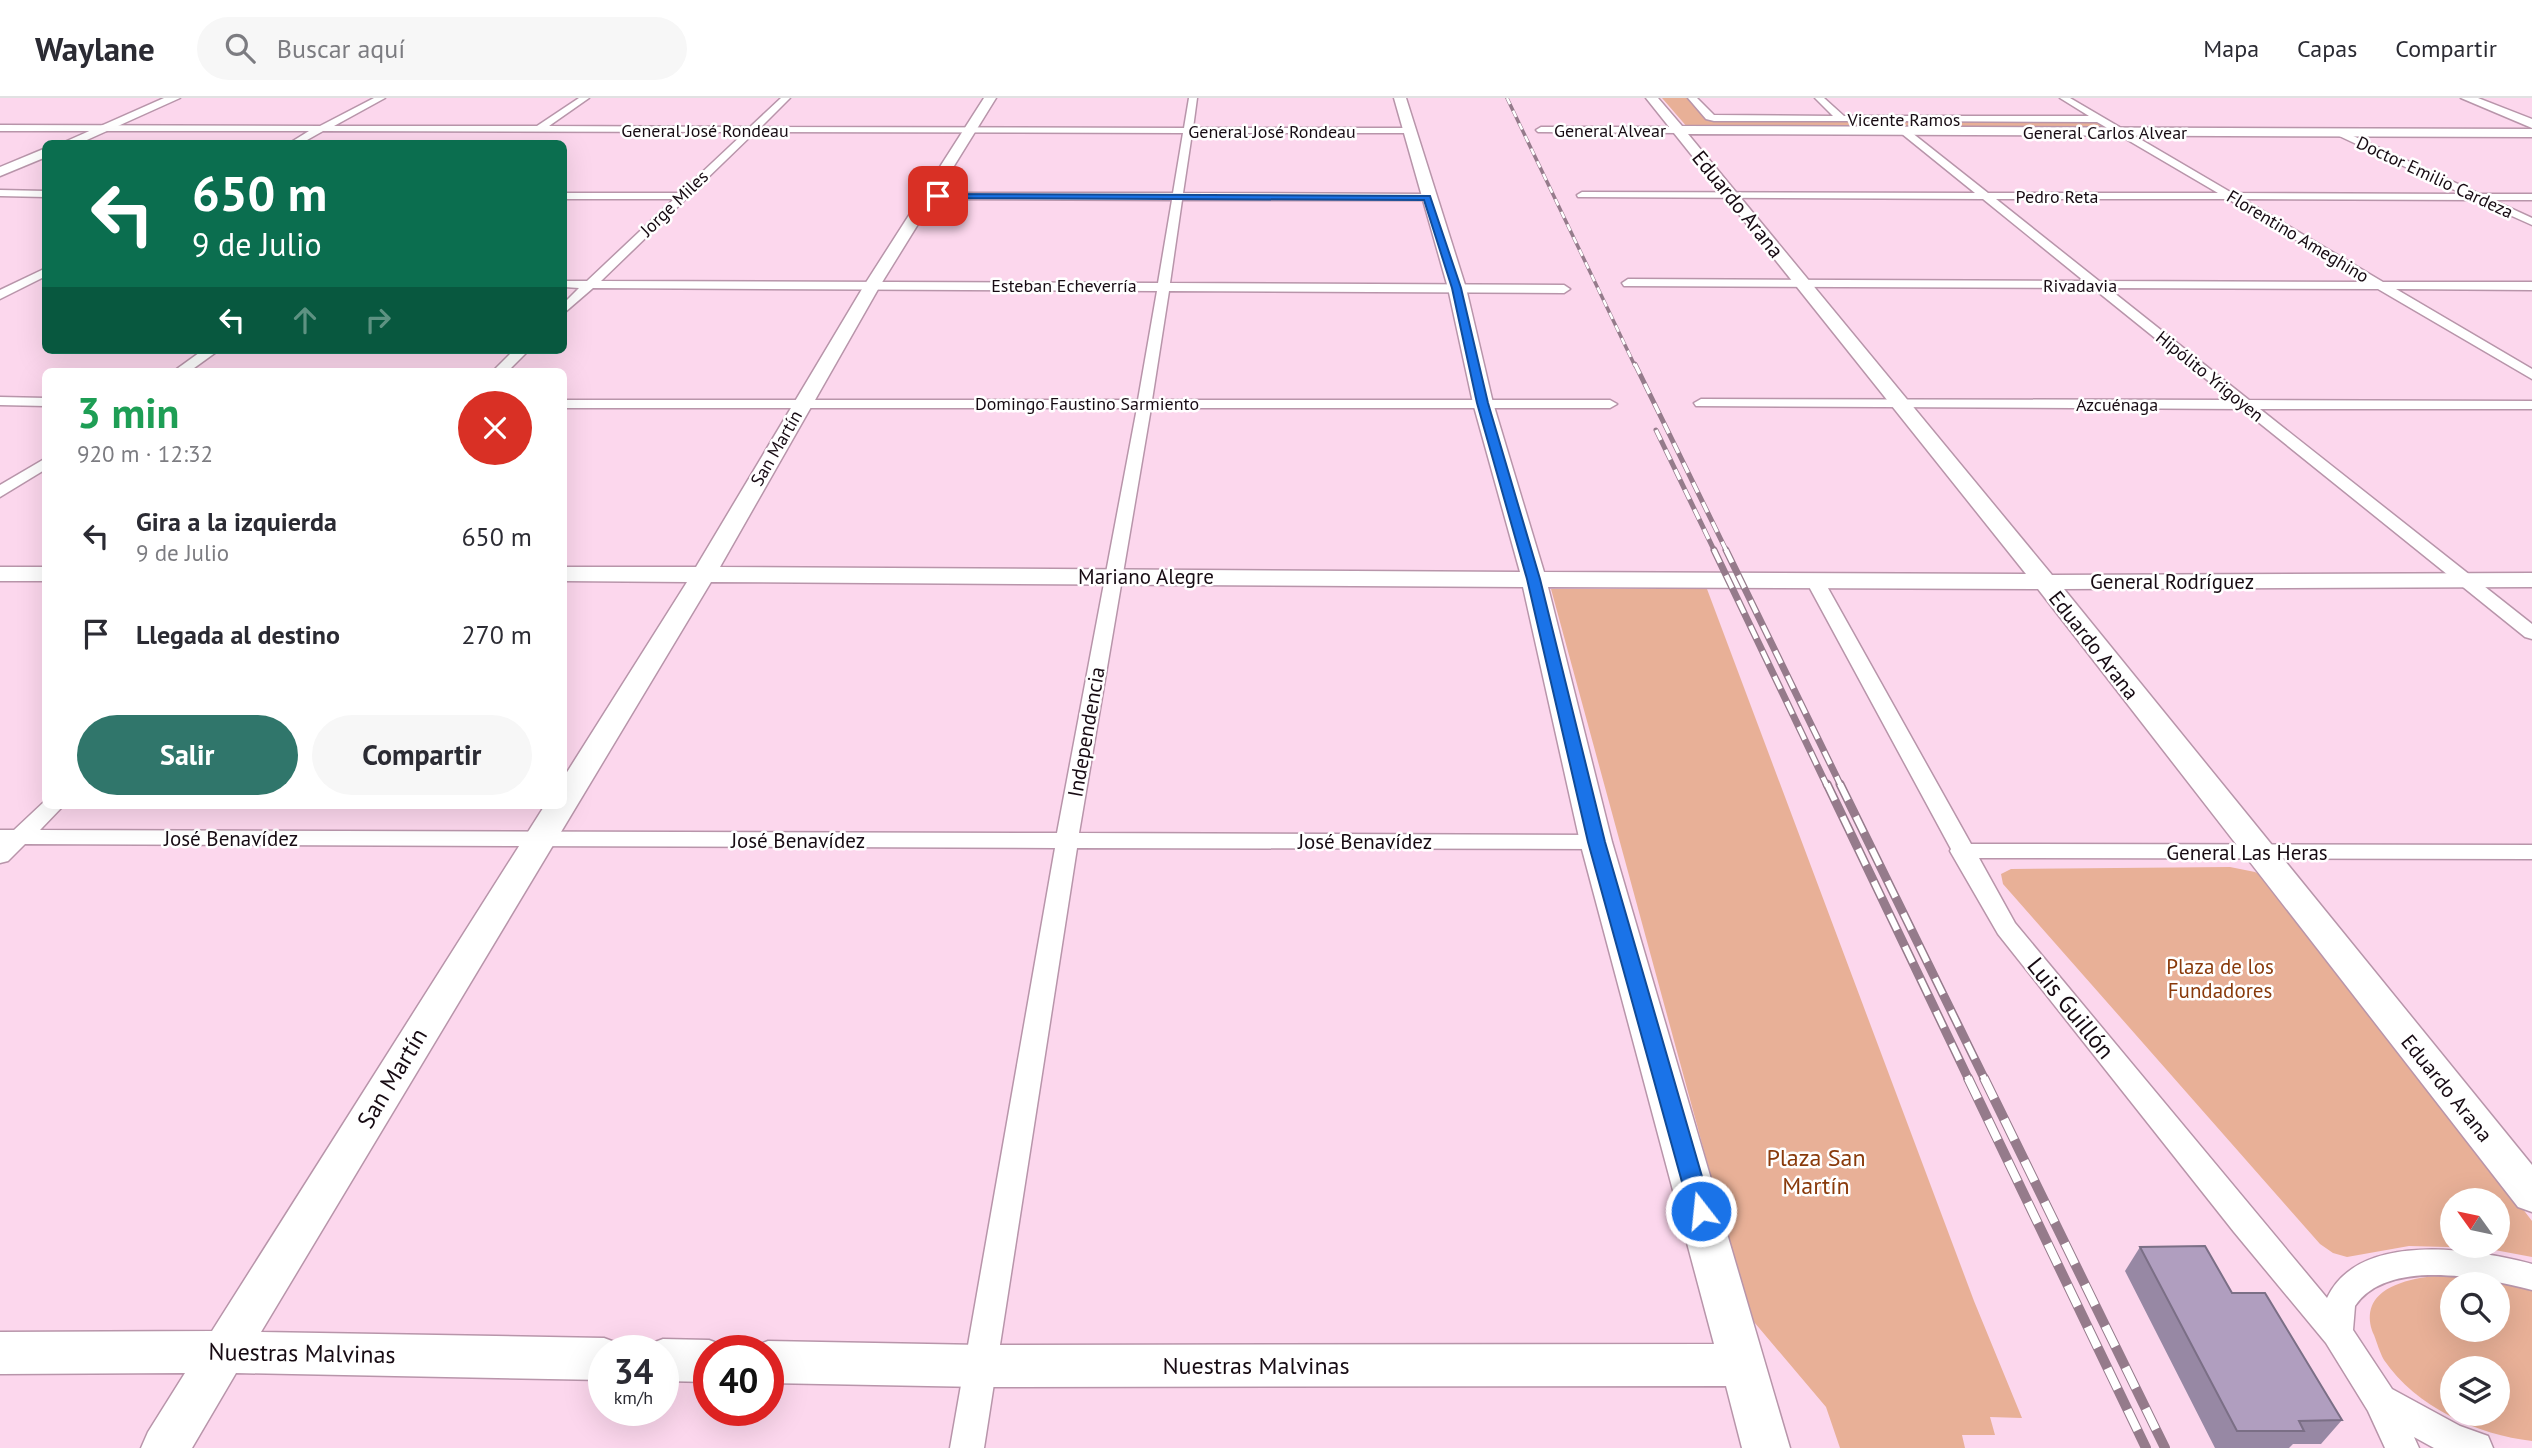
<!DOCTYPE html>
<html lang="es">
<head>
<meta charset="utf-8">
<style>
	:root { --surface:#fff; --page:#f7f7f7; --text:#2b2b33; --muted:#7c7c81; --line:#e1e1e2; --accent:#30766b }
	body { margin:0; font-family:"PT Sans",sans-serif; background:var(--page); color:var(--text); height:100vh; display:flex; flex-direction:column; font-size:26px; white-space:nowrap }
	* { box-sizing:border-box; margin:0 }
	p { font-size:23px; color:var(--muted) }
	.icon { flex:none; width:38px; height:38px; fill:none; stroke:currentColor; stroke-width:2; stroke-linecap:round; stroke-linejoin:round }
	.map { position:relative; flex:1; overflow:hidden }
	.side { position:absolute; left:42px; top:270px; width:525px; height:441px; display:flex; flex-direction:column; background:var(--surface); border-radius:10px; box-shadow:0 7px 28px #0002 }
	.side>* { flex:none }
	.top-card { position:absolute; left:42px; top:42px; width:525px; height:214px; border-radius:10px; box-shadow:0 7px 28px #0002; background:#0b6e4f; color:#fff; overflow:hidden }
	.needle { width:46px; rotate:303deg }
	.tools { position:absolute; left:2440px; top:1090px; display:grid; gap:14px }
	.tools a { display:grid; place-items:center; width:70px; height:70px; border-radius:50%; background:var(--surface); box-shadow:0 7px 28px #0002; font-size:35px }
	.speed { position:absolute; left:588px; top:1237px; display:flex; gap:14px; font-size:35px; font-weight:700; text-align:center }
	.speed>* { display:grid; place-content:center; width:91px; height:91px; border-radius:50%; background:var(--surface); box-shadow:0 7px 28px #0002; line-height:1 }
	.speed small { font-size:18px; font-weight:400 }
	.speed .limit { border:10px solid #d22; background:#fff; color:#111 }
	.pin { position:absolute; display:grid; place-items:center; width:60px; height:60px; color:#fff; margin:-30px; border-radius:14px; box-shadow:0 4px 10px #0006 }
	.me { position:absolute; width:77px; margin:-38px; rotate:344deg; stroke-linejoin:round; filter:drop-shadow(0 0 5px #0008) }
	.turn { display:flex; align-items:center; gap:24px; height:147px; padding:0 35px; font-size:32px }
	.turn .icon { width:91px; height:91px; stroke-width:2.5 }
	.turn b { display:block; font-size:49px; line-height:60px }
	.lanes { display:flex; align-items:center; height:66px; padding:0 35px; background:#0003; justify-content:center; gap:35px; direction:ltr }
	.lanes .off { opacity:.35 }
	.round { display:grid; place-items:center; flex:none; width:74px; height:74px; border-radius:37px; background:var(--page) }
	.summary { display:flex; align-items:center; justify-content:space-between; height:119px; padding:0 35px }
	h1 { font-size:42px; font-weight:800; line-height:52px; color:#1e9e55 }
	.cta { display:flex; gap:14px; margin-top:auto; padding:14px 35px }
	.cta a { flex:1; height:80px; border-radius:42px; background:var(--accent); color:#fff; font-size:28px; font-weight:800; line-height:80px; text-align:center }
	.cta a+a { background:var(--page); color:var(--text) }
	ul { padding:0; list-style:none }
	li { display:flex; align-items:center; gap:21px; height:98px; padding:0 35px }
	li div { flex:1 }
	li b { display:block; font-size:26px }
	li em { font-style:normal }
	header { display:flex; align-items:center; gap:42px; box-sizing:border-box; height:98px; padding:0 35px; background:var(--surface); border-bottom:2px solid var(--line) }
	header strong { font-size:33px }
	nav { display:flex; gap:38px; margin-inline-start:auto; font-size:24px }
	.search { width:490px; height:63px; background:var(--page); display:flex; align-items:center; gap:18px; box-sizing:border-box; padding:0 24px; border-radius:38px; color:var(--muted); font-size:26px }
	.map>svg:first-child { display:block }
	.green { fill:#e8b097; fill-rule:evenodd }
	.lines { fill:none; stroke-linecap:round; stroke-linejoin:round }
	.street-casing { stroke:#b895aa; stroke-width:3 }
	.secondary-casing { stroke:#b895aa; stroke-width:3 }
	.street { fill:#fff; fill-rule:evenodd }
	.secondary { fill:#fff; fill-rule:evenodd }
	.rail-far4-casing { stroke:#957b8b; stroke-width:3.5 }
	.rail-far3-casing { stroke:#957b8b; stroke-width:5 }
	.rail-far2-casing { stroke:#957b8b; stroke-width:7 }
	.rail-far1-casing { stroke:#957b8b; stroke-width:9 }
	.rail-casing { stroke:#957b8b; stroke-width:10 }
	.rail-far4 { stroke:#fff; stroke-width:2.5; stroke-dasharray:7; stroke-linecap:butt }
	.rail-far3 { stroke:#fff; stroke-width:3.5; stroke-dasharray:11; stroke-linecap:butt }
	.rail-far2 { stroke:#fff; stroke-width:4.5; stroke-dasharray:14; stroke-linecap:butt }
	.rail-far1 { stroke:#fff; stroke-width:6; stroke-dasharray:18; stroke-linecap:butt }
	.rail { stroke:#fff; stroke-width:8; stroke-dasharray:23; stroke-linecap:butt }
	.wall { fill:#9788a4 }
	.building { fill:#b09ebf; stroke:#7b6f86; stroke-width:2 }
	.route { fill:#1a73e8; stroke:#114b97; stroke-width:2 }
	.labels { text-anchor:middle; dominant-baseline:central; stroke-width:5; stroke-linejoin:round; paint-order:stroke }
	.far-street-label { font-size:18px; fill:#170b13; stroke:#fff }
	.street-label { font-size:21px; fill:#170b13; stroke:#fff }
	.park-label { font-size:21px; fill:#893a0b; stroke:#fff }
	.near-street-label { font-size:24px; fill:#170b13; stroke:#fff }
	.near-park-label { font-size:24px; fill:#893a0b; stroke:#fff }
</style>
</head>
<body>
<header>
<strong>Waylane</strong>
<div class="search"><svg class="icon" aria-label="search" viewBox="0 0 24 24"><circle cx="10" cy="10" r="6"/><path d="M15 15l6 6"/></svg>Buscar aquí</div>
<nav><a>Mapa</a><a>Capas</a><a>Compartir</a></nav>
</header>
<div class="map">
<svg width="2532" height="1350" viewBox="0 0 2532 1350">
	<rect width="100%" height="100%" fill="#fcd7ed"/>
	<g class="green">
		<polygon points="1662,0 1689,0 1709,22 2093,22 2109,32 1688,30"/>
		<polygon points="1551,491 1707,491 1974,1203 2022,1320 1990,1319 1995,1337 1962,1337 1965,1350 1840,1350 1826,1309 1749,1218"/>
		<path d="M2230,769L2255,774L2275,786L2532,1123V1159L2484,1150L2409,1148L2347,1159L2333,1155L2320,1146L2003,786L2001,776L2011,771ZM2452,1102H2497V1148H2452Z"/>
		<path d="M2460,1175L2532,1190V1343C2478,1337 2416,1309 2384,1262C2380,1255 2377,1245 2374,1237C2367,1222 2368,1205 2383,1194C2404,1179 2435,1178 2460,1175ZM2452,1186H2497V1232H2452ZM2452,1270H2497V1316H2452Z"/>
	</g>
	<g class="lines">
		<defs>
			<g id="street">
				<path d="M374,0H385L334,28H537L579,0H589L549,28L750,29L781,0H790L761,29L1184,30L1189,0H1197L1193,30H1410L1413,31V35H1192L1183,95L1428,96L1433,99L1428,102H1182L1170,185L1564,187L1570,191L1564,195L1169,193L1152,302H1610L1617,306L1610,310H1151L1079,735L1596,737L1604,739L1607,744L1604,749L1596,751L1077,750L984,1350H950L1055,750L25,746L8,763L0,765V732H14L46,702V707H64L40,732L1057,735L1137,310H564V302H1138L1157,193L593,190L564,215V205L579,190L564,189V183H587L674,101H564V95H680L745,34L323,33L300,46H288L309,33H0V27L320,28ZM755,34L1183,35L1173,95H928L923,98L928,101L1172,102L1158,185L601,183Z"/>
				<path d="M1688,0H1697L1714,17L1833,18L1815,0H1824L1844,18H2089L2060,0H2070L2232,95L2463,96L2335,36L2333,34L2338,31L2480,96H2532V102H2493L2532,120V127L2476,102L2243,101L2383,184H2532V192L2396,191L2532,271V281L2378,191L2108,190L2249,302L2532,303V311H2260L2532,526V541L2525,539L2242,311L1696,308L1694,305L1701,301L2232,302L2093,190L1624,188L1622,185L1628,181L2084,183L1983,101L1578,99L1577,97L1582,94L1975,95L1886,23H1714L1706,21ZM1897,23L2097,24L2218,95H1988ZM1996,101H2228L2366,184L2099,183Z"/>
				<polygon points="1541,29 1678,29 1683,32 1678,35 1538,34 1536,32"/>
				<polygon points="0,92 46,93 46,99 0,98"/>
				<polygon points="46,170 46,178 0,201 0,192"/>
				<polygon points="203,252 219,252 190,273 174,273"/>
				<polygon points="514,252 529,252 508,273 493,273"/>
				<polygon points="0,299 46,300 46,308 0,307"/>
				<polygon points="46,360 46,371 0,399 0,387"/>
				<path d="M1815,478L1824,483L1971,746L2532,747V761L1979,760L2015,825L2327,1200C2359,1132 2474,1151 2532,1166V1192C2485,1180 2388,1159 2355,1208L2353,1232L2392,1291L2460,1328L2488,1338L2493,1350H2434L2414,1339L2419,1350H2385L2368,1313L2326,1245L2234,1134L1998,836L1950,753L1951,751L1806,483Z"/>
			</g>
			<g id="secondary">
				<polygon points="164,0 180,0 78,46 60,46"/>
				<polygon points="984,0 996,0 881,186 720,469 1520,474 1473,305 1448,190 1394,0 1406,0 1466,190 1493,305 1544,474 2026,476 1646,0 1658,0 1682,28 2532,31 2532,39 1688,36 2052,477 2532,475 2532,489 2064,491 2532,1067 2532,1114 2518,1109 2038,491 1548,489 1612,744 1790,1350 1742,1350 1726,1288 981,1289 768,1285 768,1253 750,1253 752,1249 768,1243 981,1247 1714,1246 1580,744 1523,489 711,484 261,1234 604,1240 620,1246 623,1253 604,1253 604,1282 236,1275 192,1350 141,1350 148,1334 185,1275 0,1276 0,1234 212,1233 545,707 564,707 564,679 687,484 564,483 564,469 696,469 865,186"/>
				<polygon points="2461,0 2478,0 2532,21 2532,30"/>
				<polygon points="46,50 46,59 0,78 0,69"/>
				<rect x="0" y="469" width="46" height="14"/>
				<polygon points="663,1241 709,1242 725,1248 727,1253 709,1253 709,1284 663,1283 663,1253 644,1253 647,1247"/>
			</g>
		</defs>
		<use href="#street" class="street-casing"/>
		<use href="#secondary" class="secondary-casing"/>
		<use href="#street" class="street"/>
		<use href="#secondary" class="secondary"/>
		<defs>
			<polyline id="rail-far4" points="1507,0 1635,268"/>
			<g id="rail-far3">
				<polyline points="1635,266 1727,454"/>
				<polyline points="1656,332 1715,454"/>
			</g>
			<g id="rail-far2">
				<polyline points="1714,452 1827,688"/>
				<polyline points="1726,452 1841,688"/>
			</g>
			<g id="rail-far1">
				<polyline points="1827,686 1969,982"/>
				<polyline points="1840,686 1985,982"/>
			</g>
			<g id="rail">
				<polyline points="1968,980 2146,1350"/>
				<polyline points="1984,980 2165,1350"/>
			</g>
		</defs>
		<use href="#rail-far4" class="rail-far4-casing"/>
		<use href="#rail-far3" class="rail-far3-casing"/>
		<use href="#rail-far2" class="rail-far2-casing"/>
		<use href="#rail-far1" class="rail-far1-casing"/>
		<use href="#rail" class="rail-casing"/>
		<use href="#rail-far4" class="rail-far4"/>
		<use href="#rail-far3" class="rail-far3"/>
		<use href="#rail-far2" class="rail-far2"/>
		<use href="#rail-far1" class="rail-far1"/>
		<use href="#rail" class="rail"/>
	</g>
	<polygon class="wall" points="2140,1149 2232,1195 2342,1322 2321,1346 2293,1346 2289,1350 2215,1350 2125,1173"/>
	<polygon class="building" points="2205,1148 2232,1195 2265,1195 2342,1322 2299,1323 2304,1333 2237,1333 2140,1149"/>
	<polygon class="route" points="938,96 1430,98 1461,190 1488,305 1540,481 1605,744 1712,1113 1708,1119 1701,1122 1693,1119 1690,1113 1588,744 1527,481 1477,305 1452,190 1424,102 935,100"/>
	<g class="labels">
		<g class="far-street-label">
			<text x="1904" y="21">Vicente Ramos</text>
			<text x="705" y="32">General José Rondeau</text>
			<text x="1610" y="32">General Alvear</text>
			<text x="1272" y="33">General José Rondeau</text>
			<text x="2105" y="34">General Carlos Alvear</text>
			<text transform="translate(2435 79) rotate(25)">Doctor Emilio Cardeza</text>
			<text x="2057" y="98">Pedro Reta</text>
			<text transform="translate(674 105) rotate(-44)">Jorge Miles</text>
			<text transform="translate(2298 138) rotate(31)">Florentino Ameghino</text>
			<text x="1064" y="187">Esteban Echeverría</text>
			<text x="2080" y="187">Rivadavia</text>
			<text transform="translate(2210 278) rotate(39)">Hipólito Yrigoyen</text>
			<text x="1087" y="305">Domingo Faustino Sarmiento</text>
			<text x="2117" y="306">Azcuénaga</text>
			<text transform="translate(776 350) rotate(-60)">San Martín</text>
		</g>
		<g class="street-label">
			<text transform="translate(1738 106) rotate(51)">Eduardo Arana</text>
			<text x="1146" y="478">Mariano Alegre</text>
			<text x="2172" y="483">General Rodríguez</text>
			<text transform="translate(2094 547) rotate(52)">Eduardo Arana</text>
			<text transform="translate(1086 634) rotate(-80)">Independencia</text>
			<text x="231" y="740">José Benavídez</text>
			<text x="798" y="742">José Benavídez</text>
			<text x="1365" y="743">José Benavídez</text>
			<text x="2247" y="754">General Las Heras</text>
			<text transform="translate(2447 990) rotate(51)">Eduardo Arana</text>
		</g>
		<g class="park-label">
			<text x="2220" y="868">Plaza de los<tspan x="2220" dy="24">Fundadores</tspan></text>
		</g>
		<g class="near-street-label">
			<text transform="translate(2071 910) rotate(51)">Luis Guillón</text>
			<text transform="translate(392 980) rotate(-59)">San Martín</text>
			<text transform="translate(302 1255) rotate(1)">Nuestras Malvinas</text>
			<text x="1256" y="1267">Nuestras Malvinas</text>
		</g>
		<g class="near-park-label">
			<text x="1816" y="1059">Plaza San<tspan x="1816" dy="28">Martín</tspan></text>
		</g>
	</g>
</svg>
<div class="tools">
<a><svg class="needle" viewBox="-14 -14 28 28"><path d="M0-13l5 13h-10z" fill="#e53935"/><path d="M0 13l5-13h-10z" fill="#7c7c81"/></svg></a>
<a><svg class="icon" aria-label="search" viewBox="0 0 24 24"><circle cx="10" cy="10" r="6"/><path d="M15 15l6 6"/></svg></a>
<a><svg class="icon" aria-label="layers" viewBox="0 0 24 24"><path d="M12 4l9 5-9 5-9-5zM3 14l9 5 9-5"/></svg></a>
</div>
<div class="speed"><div>34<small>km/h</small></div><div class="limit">40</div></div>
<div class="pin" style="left:938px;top:98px;background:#d93025"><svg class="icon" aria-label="arrive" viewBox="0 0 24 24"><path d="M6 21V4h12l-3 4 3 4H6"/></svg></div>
<svg class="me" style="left:1701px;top:1113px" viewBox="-20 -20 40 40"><circle r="17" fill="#1a73e8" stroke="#fff" stroke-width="3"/><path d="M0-11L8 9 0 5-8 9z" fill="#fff"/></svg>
<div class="top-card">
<div class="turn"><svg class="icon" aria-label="left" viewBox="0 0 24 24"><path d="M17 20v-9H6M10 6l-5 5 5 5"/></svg><div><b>650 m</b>9 de Julio</div></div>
<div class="lanes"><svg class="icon" aria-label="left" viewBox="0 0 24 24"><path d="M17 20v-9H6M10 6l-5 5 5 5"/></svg><svg class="icon off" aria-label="ahead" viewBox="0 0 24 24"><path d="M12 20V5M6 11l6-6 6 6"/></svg><svg class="icon off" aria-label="right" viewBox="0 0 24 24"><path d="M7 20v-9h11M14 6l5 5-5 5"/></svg></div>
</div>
<section class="side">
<div class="summary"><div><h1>3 min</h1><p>920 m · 12:32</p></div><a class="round" style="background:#d93025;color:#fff"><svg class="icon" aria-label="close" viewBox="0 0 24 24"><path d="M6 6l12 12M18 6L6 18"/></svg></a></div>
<ul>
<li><svg class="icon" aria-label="left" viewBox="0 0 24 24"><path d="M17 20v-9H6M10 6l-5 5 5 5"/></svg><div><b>Gira a la izquierda</b><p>9 de Julio</p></div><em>650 m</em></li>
<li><svg class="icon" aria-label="arrive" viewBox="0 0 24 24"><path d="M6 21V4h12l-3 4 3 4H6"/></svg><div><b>Llegada al destino</b></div><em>270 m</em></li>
</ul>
<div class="cta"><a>Salir</a><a>Compartir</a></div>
</section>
</div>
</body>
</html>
